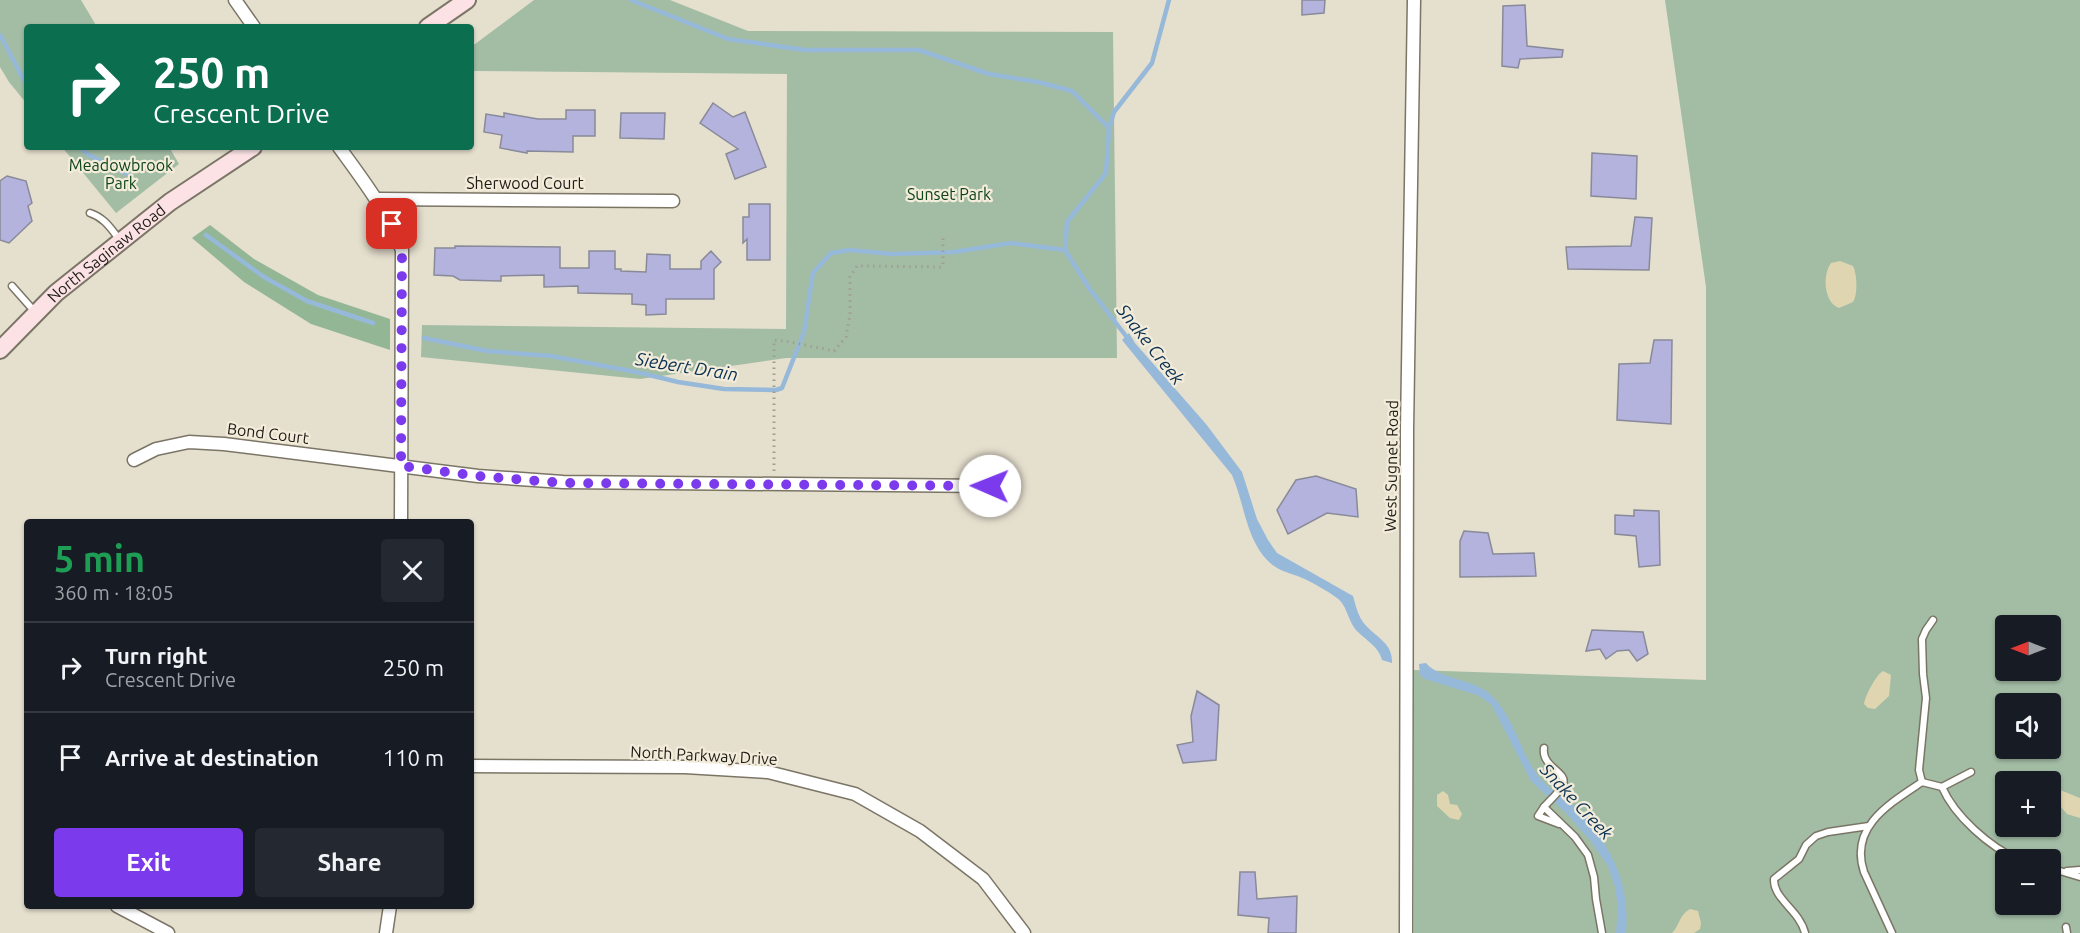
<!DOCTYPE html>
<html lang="en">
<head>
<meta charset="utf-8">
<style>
	:root { --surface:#171b24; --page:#242831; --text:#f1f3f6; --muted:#9ea1a6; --line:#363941; --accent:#7c3aed }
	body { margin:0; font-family:Ubuntu,sans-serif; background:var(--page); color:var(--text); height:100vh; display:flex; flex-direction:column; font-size:22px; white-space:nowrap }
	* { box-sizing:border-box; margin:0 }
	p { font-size:20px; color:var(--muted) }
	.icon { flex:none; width:33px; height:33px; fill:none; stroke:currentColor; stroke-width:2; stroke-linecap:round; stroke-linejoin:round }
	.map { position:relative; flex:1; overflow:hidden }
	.panel { position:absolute; left:24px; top:519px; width:450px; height:390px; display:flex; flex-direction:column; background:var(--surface); border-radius:6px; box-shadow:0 2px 4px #0004 }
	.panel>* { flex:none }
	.hud { position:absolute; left:24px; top:24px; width:450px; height:126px; border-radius:6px; box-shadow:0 2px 4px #0004; background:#0b6e4f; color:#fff; overflow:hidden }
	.needle { width:39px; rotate:270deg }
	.controls { position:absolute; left:1995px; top:615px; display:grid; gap:12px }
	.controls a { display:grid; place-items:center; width:66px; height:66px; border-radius:6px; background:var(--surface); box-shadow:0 2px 4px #0004; font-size:30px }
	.pin { position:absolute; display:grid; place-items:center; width:51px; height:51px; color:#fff; margin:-26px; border-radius:12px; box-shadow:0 3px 9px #0006 }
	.me { position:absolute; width:66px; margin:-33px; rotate:271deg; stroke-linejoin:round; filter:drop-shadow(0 0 4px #0008) }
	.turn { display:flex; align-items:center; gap:21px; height:126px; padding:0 30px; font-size:27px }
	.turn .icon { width:78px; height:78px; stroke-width:2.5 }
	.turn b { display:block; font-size:42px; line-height:51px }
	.round { display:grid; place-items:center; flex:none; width:63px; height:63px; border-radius:6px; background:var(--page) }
	.overview { display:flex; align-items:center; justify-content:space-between; height:102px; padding:0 30px }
	h1 { font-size:36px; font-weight:600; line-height:45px; color:#1e9e55 }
	.cta { display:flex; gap:12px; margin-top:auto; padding:12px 30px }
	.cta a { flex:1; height:69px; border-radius:6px; background:var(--accent); color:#fff; font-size:24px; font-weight:600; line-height:69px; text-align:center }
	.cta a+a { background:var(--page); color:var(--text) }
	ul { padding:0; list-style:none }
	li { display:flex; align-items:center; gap:18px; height:90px; padding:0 30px; border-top:2px solid var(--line) }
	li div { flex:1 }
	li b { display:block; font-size:22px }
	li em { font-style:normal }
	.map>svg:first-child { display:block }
	.green { fill:#a3bda5; fill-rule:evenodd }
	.forest { fill:#93b695 }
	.sand { fill:#dfd6b1 }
	.water { fill:#96b8d9 }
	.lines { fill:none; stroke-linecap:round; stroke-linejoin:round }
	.stream { stroke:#96b8d9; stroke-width:4.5 }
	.building { fill:#b3b3de; stroke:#898a99; stroke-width:1.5 }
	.service-casing { stroke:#7b7566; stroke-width:9 }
	.minor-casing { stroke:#7b7566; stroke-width:15 }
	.secondary-casing { stroke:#7b7566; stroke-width:20 }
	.path { stroke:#a29d90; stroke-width:3; stroke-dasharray:1.5 4.5; stroke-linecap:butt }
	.service { stroke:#fff; stroke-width:6 }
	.minor { stroke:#fff; stroke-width:12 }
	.secondary { stroke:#fce2e5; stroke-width:16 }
	.route { stroke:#7c3aed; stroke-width:10; stroke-dasharray:0 18 }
	.labels { text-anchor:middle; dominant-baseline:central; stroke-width:4.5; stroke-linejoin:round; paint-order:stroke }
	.park-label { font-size:16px; fill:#0c4317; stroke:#f3ecdb }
	.street-label { font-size:16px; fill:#1e1c16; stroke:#f3ecdb }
	.water-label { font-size:18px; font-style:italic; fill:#0a3152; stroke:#f3ecdb }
</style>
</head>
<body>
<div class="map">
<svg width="2080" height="933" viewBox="0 0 2080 933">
	<rect width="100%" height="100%" fill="#e5dfce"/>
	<g class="green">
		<polygon points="0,0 81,0 97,27 27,27 27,104 9,82 0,67"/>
		<polygon points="534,0 670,0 748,31 1113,32 1117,358 786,358 640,379 421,357 422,325 786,329 787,74 471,71 471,47"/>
		<path d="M1665,0H2080V933H1414V670L1706,680V287ZM2006,626H2050V670H2006ZM2006,704H2050V748H2006ZM2006,782H2050V826H2006ZM2006,860H2050V904H2006Z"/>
		<polygon points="62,147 169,147 179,164 116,213"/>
	</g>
	<polygon class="forest" points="210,225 254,259 318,295 390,319 390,350 311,324 244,282 192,238"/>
	<g class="sand">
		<path d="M1840,261L1853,266C1857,274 1858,294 1853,302L1839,308C1824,303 1822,275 1831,263Z"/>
		<path d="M1883,671L1891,675L1889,696L1875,709L1868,708L1864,704C1865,696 1876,675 1883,671Z"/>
		<polygon points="2060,790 2080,798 2080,818 2067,814 2061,807 2052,802 2052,792"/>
		<polygon points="1443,791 1448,795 1450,804 1457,805 1462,814 1459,820 1450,818 1437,806 1437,795"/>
		<path d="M1690,909L1698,911L1701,923L1700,929L1694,933H1672C1680,925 1679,915 1690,909Z"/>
	</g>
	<g class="water">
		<path d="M1129,333L1135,343L1206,424L1242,472L1257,519L1268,540L1277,553L1353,596C1355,603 1357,612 1361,619C1372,637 1393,640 1392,663L1382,660C1379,647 1367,641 1358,632C1348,623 1348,606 1337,598C1326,590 1312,582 1300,577C1292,574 1281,571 1274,566C1246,545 1245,504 1232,475L1122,340Z"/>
		<path d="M1426,663C1440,680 1473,678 1491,695C1512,715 1519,746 1534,770C1544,787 1564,797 1578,809C1588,817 1595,828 1601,838C1621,870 1629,895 1626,933H1616L1618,909L1615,887L1608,866L1590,840L1566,813L1531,781L1491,704L1477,695L1425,679L1420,675L1419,664Z"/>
	</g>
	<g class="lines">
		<g class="stream">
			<polyline points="631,0 728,39 805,50 919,50 989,74 1038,82 1072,91 1109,128"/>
			<polyline points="0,35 27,86"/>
			<polyline points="80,147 87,154 127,174"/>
			<polyline points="206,235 264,277 307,301 373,323"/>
			<polyline points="424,338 487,351 551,356 641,373 678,382 724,389 776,390 782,388 804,332 813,273 831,253 850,250 892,254 954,252 1011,243 1065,250"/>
			<polyline points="1129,340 1089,288 1065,250 1067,222 1106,173 1109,128 1114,112 1152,63 1169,0"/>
		</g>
	</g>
	<g class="building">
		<polygon points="1302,0 1325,0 1324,13 1302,15"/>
		<polygon points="1525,5 1527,46 1563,50 1562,57 1520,59 1518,68 1502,66 1503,6"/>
		<polygon points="713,103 733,117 745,112 766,167 735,179 726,154 738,149 700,123"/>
		<polygon points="566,110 595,110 595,136 573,136 573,152 527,151 527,153 500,148 502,135 484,132 486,114 504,117 504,113 538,119 566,119"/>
		<polygon points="621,113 665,113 664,139 620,138"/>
		<polygon points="1592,153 1637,156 1636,199 1591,196"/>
		<polygon points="7,176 26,181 32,203 28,206 32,221 9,243 0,240 0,181"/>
		<polygon points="749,204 770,204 770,260 747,260 747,239 743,243 743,217 749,217"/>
		<polygon points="1635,217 1652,218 1649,270 1568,269 1566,247 1631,246"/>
		<polygon points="455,246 560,247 560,268 589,268 589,251 615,251 615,269 621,269 621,271 646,272 647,254 670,255 670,269 701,269 701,261 711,251 721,262 714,269 714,299 666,299 666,314 646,315 646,305 632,304 632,294 578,293 578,286 544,287 544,275 501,276 501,281 460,280 453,276 434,275 435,248 455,248"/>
		<polygon points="1654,340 1672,340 1671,424 1617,420 1619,364 1650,363"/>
		<polygon points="1316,476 1356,489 1358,517 1327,513 1288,534 1277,510 1296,480"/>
		<polygon points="1634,510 1659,511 1660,565 1639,567 1636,536 1615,534 1615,515 1634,516"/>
		<polygon points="1464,531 1488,533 1493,554 1534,553 1536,576 1460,577 1460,541"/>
		<polygon points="1592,630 1643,632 1648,654 1637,661 1629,650 1617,651 1606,659 1600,649 1586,651"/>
		<polygon points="1197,691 1219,705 1216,760 1183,763 1177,745 1193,742 1191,716"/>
		<polygon points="1240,872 1255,872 1257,899 1297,896 1296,933 1268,933 1269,918 1238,915"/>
	</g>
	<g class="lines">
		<defs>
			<g id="service">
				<path d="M90,213C105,218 111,229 120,240"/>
				<polyline points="12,286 35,312"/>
				<path d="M1544,748C1541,767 1568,772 1563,784C1560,792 1550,800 1544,807"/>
				<polyline points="1922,782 1919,770 1926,698 1923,674 1922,639 1926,630 1933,620"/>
				<polyline points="1942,787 1971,772"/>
				<polyline points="1559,824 1538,816 1544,807 1575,837 1588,855 1594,877 1596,899 1602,933"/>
				<polyline points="2050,868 2080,877"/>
				<polyline points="2067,871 2080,870"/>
				<polyline points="2066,927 2067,933"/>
				<path d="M1805,933C1800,911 1773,899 1774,879L1799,859L1806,845L1816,836L1828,832L1869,826"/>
				<path d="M1892,933L1864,872C1849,827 1889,804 1922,782L1942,787C1955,817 1990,847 2019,860"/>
			</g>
			<g id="minor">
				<polyline points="235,0 254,27"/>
				<path d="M339,147C363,180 387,211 402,250L401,522"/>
				<polyline points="377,199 673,201"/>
				<polyline points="134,460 156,449 189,442 224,444 478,476 563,482 990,486"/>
				<polyline points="471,766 685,767 768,772 855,794 920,831 983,879 1024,933"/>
				<polyline points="117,906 168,933"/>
				<polyline points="386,933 390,906"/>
				<polyline points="1406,933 1407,430 1414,0"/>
			</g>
			<g id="secondary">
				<polyline points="428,27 467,0"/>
				<path id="s1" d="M0,350L56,293L170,202L253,147"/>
			</g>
		</defs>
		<use href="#service" class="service-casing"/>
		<use href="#minor" class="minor-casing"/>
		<use href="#secondary" class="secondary-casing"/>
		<polyline class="path" points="774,471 774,340 790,342 834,351 846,337 850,314 850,277 857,266 940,267 943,266 943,238"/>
		<use href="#service" class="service"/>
		<use href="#minor" class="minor"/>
		<use href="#secondary" class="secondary"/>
	</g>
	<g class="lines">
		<polyline class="route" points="392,224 402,250 401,466 478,476 563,483 990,486"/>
	</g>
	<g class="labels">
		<g class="park-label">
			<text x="121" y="165">Meadowbrook<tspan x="121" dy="18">Park</tspan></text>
			<text x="949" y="194">Sunset Park</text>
		</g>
		<g class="street-label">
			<text x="525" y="183">Sherwood Court</text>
			<text stroke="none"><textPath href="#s1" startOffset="144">North Saginaw Road</textPath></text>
			<text transform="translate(268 433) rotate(7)">Bond Court</text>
			<text transform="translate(1391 466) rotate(-89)">West Sugnet Road</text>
			<text transform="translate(704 755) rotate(3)">North Parkway Drive</text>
		</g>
		<g class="water-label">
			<text transform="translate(1151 344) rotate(52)">Snake Creek</text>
			<text transform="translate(687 366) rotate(9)">Siebert Drain</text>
			<text transform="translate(1577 801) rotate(47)">Snake Creek</text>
		</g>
	</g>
</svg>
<div class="controls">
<a><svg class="needle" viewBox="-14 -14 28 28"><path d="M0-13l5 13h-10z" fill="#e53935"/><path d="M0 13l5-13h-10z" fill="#9ea1a6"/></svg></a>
<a><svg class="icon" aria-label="sound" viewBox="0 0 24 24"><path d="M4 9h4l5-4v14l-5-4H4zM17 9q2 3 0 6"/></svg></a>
<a>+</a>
<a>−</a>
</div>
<div class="pin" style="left:392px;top:224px;background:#d93025"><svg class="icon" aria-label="arrive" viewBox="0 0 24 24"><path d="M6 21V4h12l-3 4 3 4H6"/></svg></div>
<svg class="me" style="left:990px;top:486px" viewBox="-20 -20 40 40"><circle r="19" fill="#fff"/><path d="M0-13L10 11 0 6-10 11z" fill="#7c3aed"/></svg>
<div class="hud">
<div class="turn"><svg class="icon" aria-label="right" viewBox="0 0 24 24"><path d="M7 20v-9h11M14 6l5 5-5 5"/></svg><div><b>250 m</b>Crescent Drive</div></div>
</div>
<section class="panel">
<div class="overview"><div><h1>5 min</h1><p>360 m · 18:05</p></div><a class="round"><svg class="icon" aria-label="close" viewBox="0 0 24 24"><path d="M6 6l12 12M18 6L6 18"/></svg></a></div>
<ul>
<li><svg class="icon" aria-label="right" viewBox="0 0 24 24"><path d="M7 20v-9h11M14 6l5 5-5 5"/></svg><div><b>Turn right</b><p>Crescent Drive</p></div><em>250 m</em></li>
<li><svg class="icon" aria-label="arrive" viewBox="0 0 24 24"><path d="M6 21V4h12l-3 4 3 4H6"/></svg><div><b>Arrive at destination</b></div><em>110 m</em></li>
</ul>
<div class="cta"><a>Exit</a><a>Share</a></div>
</section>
</div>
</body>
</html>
